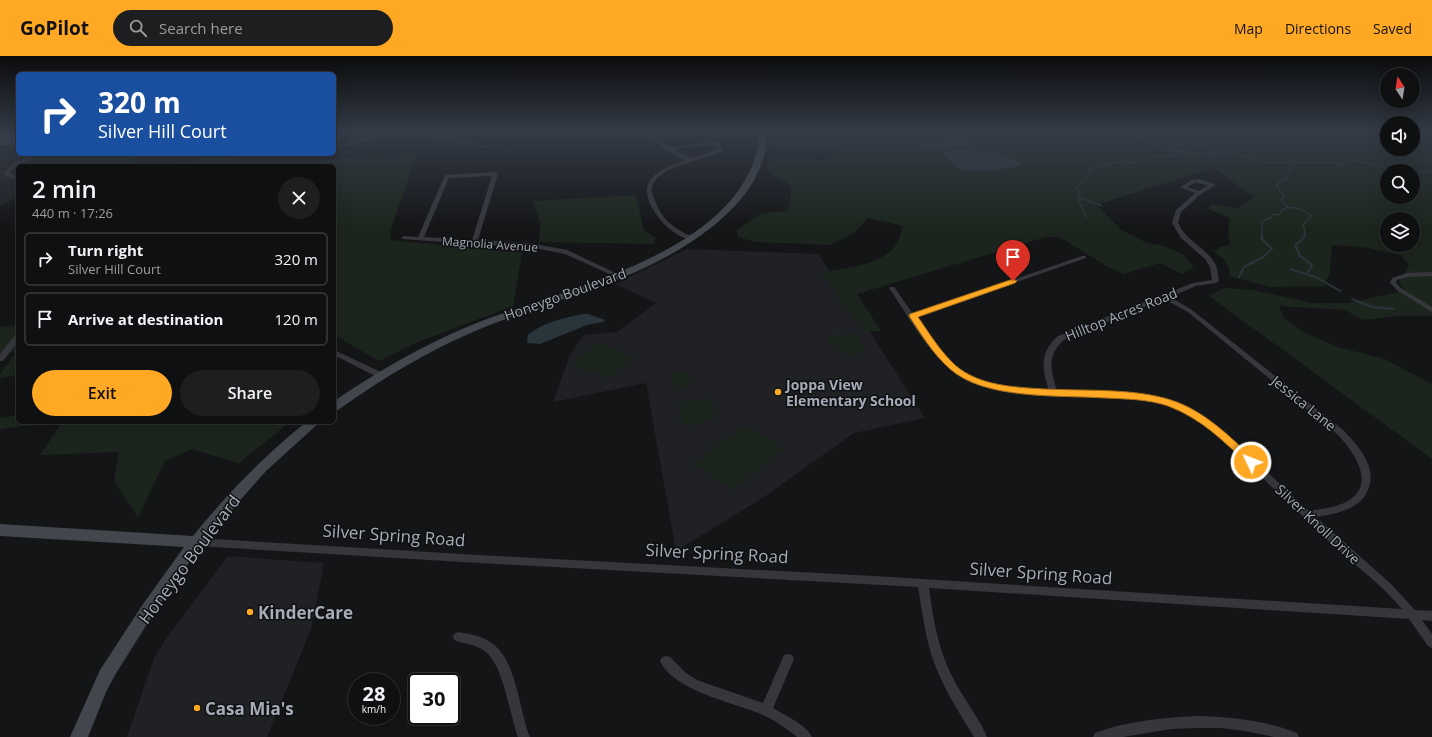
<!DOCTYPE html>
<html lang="en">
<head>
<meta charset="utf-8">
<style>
	:root { --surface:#0f1011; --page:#1d1e1f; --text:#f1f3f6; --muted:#9b9d9f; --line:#2f3031; --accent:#ffa824 }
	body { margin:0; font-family:"Open Sans",sans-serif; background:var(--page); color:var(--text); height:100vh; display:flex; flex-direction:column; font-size:15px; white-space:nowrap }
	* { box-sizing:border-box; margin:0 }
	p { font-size:13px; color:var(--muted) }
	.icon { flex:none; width:22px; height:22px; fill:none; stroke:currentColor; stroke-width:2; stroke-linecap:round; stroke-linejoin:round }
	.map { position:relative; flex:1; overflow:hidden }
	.side { position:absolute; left:16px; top:108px; width:320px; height:260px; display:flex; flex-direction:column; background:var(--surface); border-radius:6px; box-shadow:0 4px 16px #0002,0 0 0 1px var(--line) }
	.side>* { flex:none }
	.hud { position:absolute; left:16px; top:16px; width:320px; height:84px; border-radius:6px; box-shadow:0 4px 16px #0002,0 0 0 1px var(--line); background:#1a4fa0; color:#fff; overflow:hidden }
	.needle { width:26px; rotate:348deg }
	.tools { position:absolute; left:1380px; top:12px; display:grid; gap:8px }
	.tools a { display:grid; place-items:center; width:40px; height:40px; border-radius:50%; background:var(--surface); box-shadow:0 4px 16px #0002,0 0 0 1px var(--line); font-size:20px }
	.speed { position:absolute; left:348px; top:617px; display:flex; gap:8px; font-size:20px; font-weight:700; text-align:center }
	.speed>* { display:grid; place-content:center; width:52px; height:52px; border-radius:50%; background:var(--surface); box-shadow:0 4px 16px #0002,0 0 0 1px var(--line); line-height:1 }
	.speed small { font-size:10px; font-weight:400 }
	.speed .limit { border:2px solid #111; border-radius:6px; background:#fff; color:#111 }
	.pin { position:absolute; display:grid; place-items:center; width:34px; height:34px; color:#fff; margin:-41px -17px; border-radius:50% 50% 50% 0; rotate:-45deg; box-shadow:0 0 4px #0007 }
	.pin .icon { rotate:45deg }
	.me { position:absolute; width:44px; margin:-22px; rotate:313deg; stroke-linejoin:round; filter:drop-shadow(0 0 3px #0008) }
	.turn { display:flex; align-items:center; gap:14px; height:84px; padding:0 16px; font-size:18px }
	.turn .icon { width:52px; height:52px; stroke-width:2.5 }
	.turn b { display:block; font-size:28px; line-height:34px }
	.round { display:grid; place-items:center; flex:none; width:42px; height:42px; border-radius:21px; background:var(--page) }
	.overview { display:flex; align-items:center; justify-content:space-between; height:68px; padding:0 16px }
	h1 { font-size:24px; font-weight:600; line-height:30px }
	.cta { display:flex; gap:8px; margin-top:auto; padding:8px 16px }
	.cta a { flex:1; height:46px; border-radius:24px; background:var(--accent); color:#111; font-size:16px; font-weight:600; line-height:46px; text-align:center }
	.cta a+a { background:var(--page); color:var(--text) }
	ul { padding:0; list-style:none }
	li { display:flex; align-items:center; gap:12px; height:54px; margin:0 8px 6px; padding:0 8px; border:2px solid var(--line); border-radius:6px }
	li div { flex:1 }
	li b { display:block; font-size:15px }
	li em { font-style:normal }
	header { display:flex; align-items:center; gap:24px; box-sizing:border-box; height:56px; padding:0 20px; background:var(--accent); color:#111 }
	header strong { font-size:19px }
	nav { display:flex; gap:22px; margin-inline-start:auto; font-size:14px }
	.search { width:280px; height:36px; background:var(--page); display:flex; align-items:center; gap:10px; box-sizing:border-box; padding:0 14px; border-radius:22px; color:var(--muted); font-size:15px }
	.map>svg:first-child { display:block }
	.built { fill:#202124 }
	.green { fill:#1c251d; fill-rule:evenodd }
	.water { fill:#2a353b }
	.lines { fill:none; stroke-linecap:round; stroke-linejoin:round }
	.stream-far1 { stroke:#2a353b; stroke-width:1.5 }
	.stream { stroke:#2a353b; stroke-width:2 }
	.street { fill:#35373c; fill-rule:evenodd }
	.secondary { fill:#43464c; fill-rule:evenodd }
	.wall { fill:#47494f }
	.building { fill:#51545a; stroke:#5e6269 }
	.route { fill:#ffa824; stroke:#a66d17 }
	.poi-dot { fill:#ffa824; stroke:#101012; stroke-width:1.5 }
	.labels { text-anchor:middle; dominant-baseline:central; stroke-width:3; stroke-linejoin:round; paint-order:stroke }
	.far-street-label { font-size:12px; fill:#a5acb8; stroke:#101012 }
	.street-label { font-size:14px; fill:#a5acb8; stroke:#101012 }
	.poi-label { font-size:14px; font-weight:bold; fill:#a5acb8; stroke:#101012; text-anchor:start }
	.near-street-label { font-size:17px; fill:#a5acb8; stroke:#101012 }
	.near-poi-label { font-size:17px; font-weight:bold; fill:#a5acb8; stroke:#101012; text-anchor:start }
</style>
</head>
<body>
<header>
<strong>GoPilot</strong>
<div class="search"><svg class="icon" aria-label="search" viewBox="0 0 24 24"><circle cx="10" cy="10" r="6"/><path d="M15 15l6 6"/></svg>Search here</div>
<nav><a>Map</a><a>Directions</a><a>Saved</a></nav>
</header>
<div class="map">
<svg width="1432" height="681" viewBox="0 0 1432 681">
	<rect width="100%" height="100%" fill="#141517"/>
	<g class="built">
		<polygon points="0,76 18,76 18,98 41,98 18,110 12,115 18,120 18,141 0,149"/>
		<polygon points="687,193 818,198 846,239 925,362 854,377 764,441 676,495 646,327 553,346 570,299 584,279 617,276 656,247 615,228"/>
		<polygon points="228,500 324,507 311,573 267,681 127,681 154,602 165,584"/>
	</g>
	<g class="green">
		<path d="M768,76H1387V93H1413V76H1432V260H1397L1363,264L1345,254L1279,250L1284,262L1305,277L1338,291L1384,303L1432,328V403L1209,240L1224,232L1253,234L1313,247H1348L1404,235L1399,226L1409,209L1400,199L1364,191L1332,189L1330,216L1325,230L1270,231L1229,220C1232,207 1221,202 1212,194L1218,195V192L1230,189L1228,173L1230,162L1208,153L1210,149H1217L1238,152L1253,141L1214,112L1096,149L1122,174L1147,187L1160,189L1176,195L1184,199L1194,211L1182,218L1162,208H1157L1124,218L1110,212L1059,181H1046L857,238L881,275L864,276L832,232L823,216C845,212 885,209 897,187C900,182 901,175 903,170L868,162L855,176L831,189L755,186L738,181L736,174L762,157L787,155L790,147L791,130L766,114L769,102L827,104L836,95L825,93L801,94H770ZM961,80L967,91L930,94L922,89ZM971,92L1018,110C1001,113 978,120 961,113C955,110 948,101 943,96L945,95ZM1387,115H1413V141H1387ZM1387,163H1413V189H1387Z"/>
		<polygon points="417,97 391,173 390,184 522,197 513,250 420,285 379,305 334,279 334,110 168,110 201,102 200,98 228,98 239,104 318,104"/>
		<polygon points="41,98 145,98 133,104 139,110 20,110 18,109"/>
		<polygon points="636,139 644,174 656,182 653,188 539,186 540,167 533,145"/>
		<polygon points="18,269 18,319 0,322 0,318 16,296 0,297 0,271"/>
		<path d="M858,278L865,295C852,302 833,299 828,283L831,279Z"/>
		<polygon points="598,287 633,302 607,323 572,307"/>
		<polygon points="676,315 683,316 697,322 684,333 670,327 675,322 672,319"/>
		<path d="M709,343C716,350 717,354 713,364L695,370L682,367L680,346Z"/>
		<polygon points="18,359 18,366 57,366 0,373 0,362"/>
		<polygon points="62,366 290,366 239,407 192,393 165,405 138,461 114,425 119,396 40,399"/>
		<polygon points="745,369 784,393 733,434 693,408"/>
	</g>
	<g class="water">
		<polygon points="961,80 971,87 971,90 930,94 921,90 921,89"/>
		<path d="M971,92C983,95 1015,99 1022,109C1009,113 973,119 961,113C954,110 947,101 942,96Z"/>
		<path d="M583,258H588L605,264L603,266L587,269L540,288L527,287L528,279C543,266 564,262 583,258Z"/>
	</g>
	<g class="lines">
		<g class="stream-far1">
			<polyline points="1123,76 1129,78"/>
			<polyline points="1427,76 1428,82 1432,84"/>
			<polyline points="1128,78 1147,78 1178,89 1187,87 1206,90 1211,95 1216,97 1247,100 1266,106 1330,106 1342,109 1356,104 1396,115"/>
			<polyline points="1134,79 1148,83 1161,92 1210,100 1218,98"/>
			<polyline points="1124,109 1150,101 1196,98"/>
			<polyline points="1413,117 1432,115"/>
			<polyline points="1078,141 1102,150"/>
			<polyline points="1288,151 1281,144 1284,141 1277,130 1278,127 1286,123 1290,113 1295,109 1294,108"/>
			<polyline points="1086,161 1078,144 1080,136 1076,131 1087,120 1090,113 1122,105 1134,106"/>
			<path d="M1262,180V165L1271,162L1272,159L1280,158L1282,154C1294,149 1301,152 1311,160L1303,169L1305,175L1304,180"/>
		</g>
		<g class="stream">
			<polyline points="1305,179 1301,185 1295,189 1300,200 1312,209 1308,216"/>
			<polyline points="1290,213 1316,221 1340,235"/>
			<polyline points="1239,221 1244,211 1263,201 1272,193 1262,183 1262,179"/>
			<polyline points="1352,243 1372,251 1393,253"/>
		</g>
		<g class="street">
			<polygon points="377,76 383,76 364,86 334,93 334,91 360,84"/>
			<polygon points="414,76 426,76 439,79 490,91 488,92"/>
			<path d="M649,76H654L660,85L671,92L684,89L716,86H718L724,94C708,104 648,110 652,137C660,161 670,171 693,181V183C673,185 638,145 649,126C656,114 674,108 686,104C671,97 657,91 649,76ZM715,89L718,93L691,102L675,94L684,91Z"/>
			<polygon points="28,101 33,102 17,110 9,117 18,121 18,125 5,120 3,117 13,108"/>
			<path d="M495,116L498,118L478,184L530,187L567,194L620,219V221H616L565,198L530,191L476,188L474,189L471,188L402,183V181L404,180L418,181L445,119ZM492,120L472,184L424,181L449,122Z"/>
			<path d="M1200,123L1216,129L1201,138L1181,156L1178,167C1188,187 1207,192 1216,209C1218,214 1218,220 1219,225L1216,227L1196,230L1170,241L1192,254L1343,374C1359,390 1379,413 1367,436C1364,443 1358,448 1352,451C1341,457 1328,459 1316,461L1391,528L1415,554L1432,555V565L1422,564L1432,578V592L1428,590L1409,563L929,532C933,562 938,593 952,620C962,641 979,661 987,681H974C958,655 942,630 932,601C925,578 922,555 918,531L479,507L198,490L195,489L193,486L195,483L198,482L479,499L874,520L1402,553C1387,535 1369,520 1351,505C1335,491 1319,476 1304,461C1282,442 1262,421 1241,401C1222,383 1201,361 1175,352C1110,328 1000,359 948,311C924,290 907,258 889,232L890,231H894L913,258L1082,200H1086V202L916,261C927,278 939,297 955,309C981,330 1016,333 1049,335C1042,312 1039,297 1058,280L1193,227L1212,224L1210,211L1205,203L1181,182L1172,167L1176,154L1195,137L1180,131L1192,124ZM1195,127L1208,129L1199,135L1187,131ZM1164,243L1188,256L1337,378C1356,398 1379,432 1342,448C1332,452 1320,453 1309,455C1289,437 1269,417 1249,399C1219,371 1193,347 1151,340C1120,335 1088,336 1057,335C1051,315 1046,299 1064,284Z"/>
			<polygon points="1432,216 1432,220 1408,221 1397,224 1396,227 1402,233 1432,251 1432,256 1398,235 1390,227 1392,222 1407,217"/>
			<polygon points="15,279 18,279 18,286 3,305 0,305 0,298"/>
			<polygon points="334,294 383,317 384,319 380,321 377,321 334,299"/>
			<path d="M458,576C470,578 483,580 493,588C517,606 519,654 530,681H518C509,658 504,607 483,594C474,588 464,588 454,584L453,581L454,578Z"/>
			<path d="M788,598L792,599L794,603L773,652C784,659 807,669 812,681H797C786,672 773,663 761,658C732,646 674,635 660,605L662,601L666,600L670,601L686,617L697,624L763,647L784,599Z"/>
			<path d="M1196,660C1230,661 1265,664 1297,677L1299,681H1274L1245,675L1221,672H1196L1171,673L1123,681H1093L1095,677C1125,665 1164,662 1196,660Z"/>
		</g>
		<g class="secondary">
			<path d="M760,76H768V78C766,90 764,105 758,116C749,138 730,156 712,171C642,226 560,240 480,273C429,294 383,322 338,354L334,355V345C378,315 425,288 474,268C564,232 751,196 760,76Z"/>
			<path d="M306,366H320L266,415L242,442L195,498L154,557L115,619L106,636L88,681H70L100,614L143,548L184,491L0,480V468L193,480C227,438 264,400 306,366Z"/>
		</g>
	</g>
	<rect class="wall" x="0" y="76" width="18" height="13"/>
	<rect class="building" x="0" y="76" width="18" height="5"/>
	<linearGradient id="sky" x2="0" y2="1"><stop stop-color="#0b0c0d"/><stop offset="0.44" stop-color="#343b47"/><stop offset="1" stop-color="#343b47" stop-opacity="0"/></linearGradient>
	<rect width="1432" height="172" fill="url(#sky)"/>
	<path class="route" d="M1013,223L1017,225L1015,227L918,261C929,277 940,295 955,309C979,330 1014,331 1044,333C1084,335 1134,332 1171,344C1205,355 1229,380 1255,404L1256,406L1255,408H1248C1222,384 1202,363 1168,350C1148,343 1125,343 1105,342C1060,339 985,344 950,313C933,298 921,278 909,260L910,258Z"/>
	<g class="poi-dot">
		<circle cx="778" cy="336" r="4"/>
		<circle cx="250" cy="556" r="4"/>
		<circle cx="197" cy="652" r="4"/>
	</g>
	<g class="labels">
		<g class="far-street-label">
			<text transform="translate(490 188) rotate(4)">Magnolia Avenue</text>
		</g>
		<g class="street-label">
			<text transform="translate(565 238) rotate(-20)">Honeygo Boulevard</text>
			<text transform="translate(1121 258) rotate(-22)">Hilltop Acres Road</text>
			<text transform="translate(1304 347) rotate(39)">Jessica Lane</text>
			<text transform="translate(1318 468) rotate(43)">Silver Knoll Drive</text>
		</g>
		<g class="poi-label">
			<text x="786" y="328">Joppa View<tspan x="786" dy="16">Elementary School</tspan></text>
		</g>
		<g class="near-street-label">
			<text transform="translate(394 479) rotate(4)">Silver Spring Road</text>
			<text transform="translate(717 497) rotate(3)">Silver Spring Road</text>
			<text transform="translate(189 503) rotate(-53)">Honeygo Boulevard</text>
			<text transform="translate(1041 517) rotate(4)">Silver Spring Road</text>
		</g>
		<g class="near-poi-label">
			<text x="258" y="556">KinderCare</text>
			<text x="205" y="652">Casa Mia's</text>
		</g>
	</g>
</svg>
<div class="tools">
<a><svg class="needle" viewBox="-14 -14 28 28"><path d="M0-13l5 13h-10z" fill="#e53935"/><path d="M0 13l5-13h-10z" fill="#9b9d9f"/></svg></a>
<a><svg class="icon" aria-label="sound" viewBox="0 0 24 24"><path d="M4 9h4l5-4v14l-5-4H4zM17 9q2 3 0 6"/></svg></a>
<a><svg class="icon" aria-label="search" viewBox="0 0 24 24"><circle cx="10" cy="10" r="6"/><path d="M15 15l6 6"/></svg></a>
<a><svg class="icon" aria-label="layers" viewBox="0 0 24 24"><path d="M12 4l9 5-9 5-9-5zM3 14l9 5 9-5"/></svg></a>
</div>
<div class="speed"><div>28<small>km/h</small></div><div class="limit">30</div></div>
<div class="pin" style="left:1013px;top:225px;background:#d93025"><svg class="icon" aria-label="arrive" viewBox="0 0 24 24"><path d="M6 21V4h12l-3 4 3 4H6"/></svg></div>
<svg class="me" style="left:1251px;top:406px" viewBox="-20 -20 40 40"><circle r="17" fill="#ffa824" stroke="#fff" stroke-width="3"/><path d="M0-11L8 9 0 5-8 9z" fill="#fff"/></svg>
<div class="hud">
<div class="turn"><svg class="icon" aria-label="right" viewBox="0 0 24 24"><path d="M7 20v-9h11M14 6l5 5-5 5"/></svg><div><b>320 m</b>Silver Hill Court</div></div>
</div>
<section class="side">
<div class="overview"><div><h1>2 min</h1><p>440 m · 17:26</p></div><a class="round"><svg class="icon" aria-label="close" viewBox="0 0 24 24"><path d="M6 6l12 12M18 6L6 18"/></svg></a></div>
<ul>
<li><svg class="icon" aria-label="right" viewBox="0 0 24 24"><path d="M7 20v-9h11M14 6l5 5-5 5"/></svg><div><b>Turn right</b><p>Silver Hill Court</p></div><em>320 m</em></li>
<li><svg class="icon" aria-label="arrive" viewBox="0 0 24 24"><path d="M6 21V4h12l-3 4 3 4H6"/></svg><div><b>Arrive at destination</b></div><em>120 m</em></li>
</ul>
<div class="cta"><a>Exit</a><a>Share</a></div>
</section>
</div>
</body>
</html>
